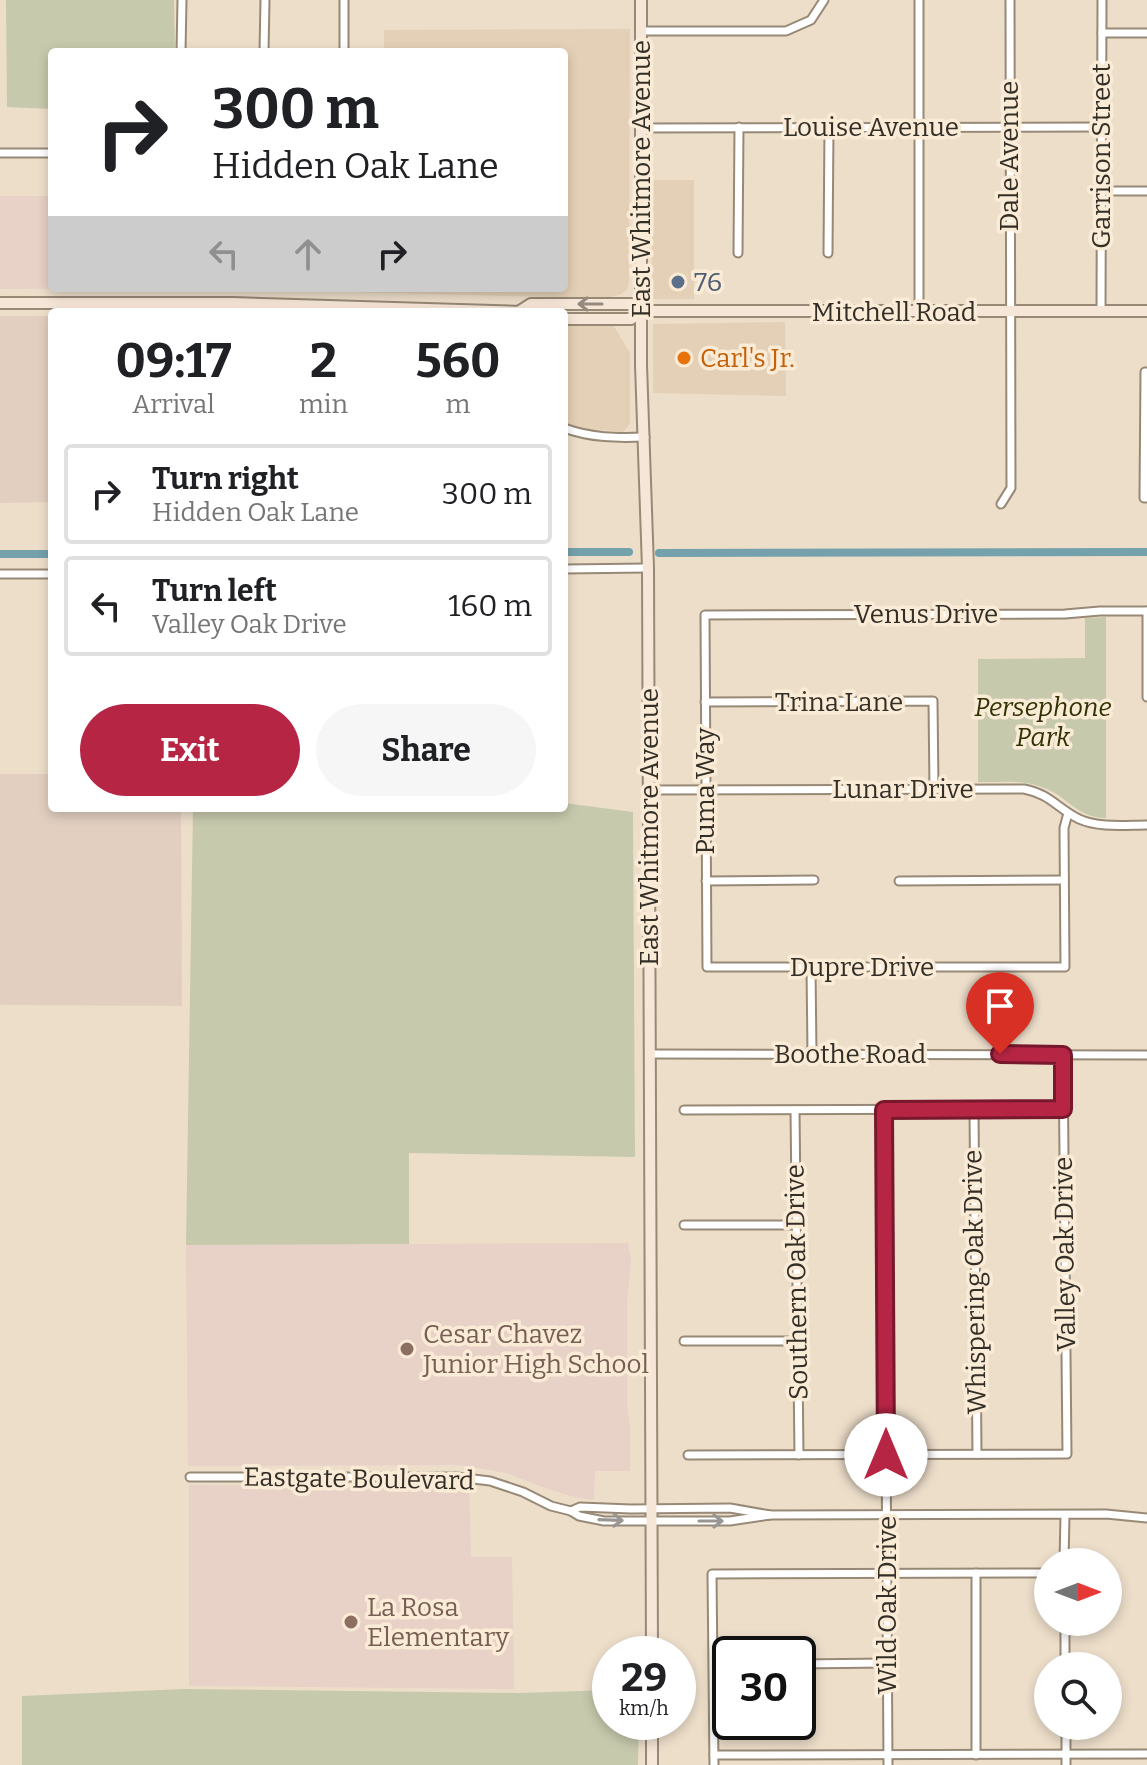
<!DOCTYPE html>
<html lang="en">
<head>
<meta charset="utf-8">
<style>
	:root { --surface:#fff; --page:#f6f6f6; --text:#202124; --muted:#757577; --line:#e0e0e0; --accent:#b72545 }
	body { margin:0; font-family:Bitter,serif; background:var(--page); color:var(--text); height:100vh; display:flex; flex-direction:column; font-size:30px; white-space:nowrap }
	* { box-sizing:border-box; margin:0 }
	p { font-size:26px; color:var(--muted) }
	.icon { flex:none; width:44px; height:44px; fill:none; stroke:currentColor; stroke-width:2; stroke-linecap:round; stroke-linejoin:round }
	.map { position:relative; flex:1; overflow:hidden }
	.panel { position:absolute; left:48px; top:308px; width:520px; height:504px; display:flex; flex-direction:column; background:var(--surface); border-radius:8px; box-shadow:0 4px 12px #0003 }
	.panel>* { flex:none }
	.guide { position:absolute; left:48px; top:48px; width:520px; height:244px; border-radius:8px; box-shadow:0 4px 12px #0003; background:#fff; color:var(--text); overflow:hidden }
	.needle { width:52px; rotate:90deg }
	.tools { position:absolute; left:1034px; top:1548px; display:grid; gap:16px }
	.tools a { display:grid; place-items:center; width:88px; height:88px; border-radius:50%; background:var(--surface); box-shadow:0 4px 12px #0003; font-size:40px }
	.speed { position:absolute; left:592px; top:1636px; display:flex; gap:16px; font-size:40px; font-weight:700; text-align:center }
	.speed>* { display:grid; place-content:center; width:104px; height:104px; border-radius:50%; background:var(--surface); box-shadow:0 4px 12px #0003; line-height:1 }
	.speed small { font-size:20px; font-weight:400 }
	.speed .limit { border:4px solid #111; border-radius:12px; background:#fff; color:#111 }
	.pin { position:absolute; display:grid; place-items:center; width:68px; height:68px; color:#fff; margin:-82px -34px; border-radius:50% 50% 50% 0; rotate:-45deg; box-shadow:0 0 8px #0007 }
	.pin .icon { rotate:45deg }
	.me { position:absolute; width:88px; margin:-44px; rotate:0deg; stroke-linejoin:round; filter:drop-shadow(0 0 6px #0008) }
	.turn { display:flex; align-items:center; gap:28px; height:168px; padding:0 32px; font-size:36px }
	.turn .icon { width:104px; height:104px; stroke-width:2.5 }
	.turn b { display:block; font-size:56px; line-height:68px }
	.lanes { display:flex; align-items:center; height:76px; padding:0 32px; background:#0003; justify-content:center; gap:40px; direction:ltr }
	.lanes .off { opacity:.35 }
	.eta { display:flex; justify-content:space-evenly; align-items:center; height:136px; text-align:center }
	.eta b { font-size:48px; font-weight:700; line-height:56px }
	.primary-button { display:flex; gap:16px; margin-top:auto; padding:16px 32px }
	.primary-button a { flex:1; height:92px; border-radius:48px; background:var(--accent); color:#fff; font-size:32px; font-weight:700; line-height:92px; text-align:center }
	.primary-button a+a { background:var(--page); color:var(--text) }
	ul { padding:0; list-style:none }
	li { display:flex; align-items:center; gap:24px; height:100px; margin:0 16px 12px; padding:0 16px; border:4px solid var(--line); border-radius:8px }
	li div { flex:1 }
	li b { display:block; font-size:30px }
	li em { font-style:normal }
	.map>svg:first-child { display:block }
	.built { fill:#e4d0b6 }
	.industrial { fill:#e2cfc0 }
	.education { fill:#e8d1c7 }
	.green { fill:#c6c9ac }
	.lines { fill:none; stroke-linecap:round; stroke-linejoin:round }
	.canal { stroke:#74a1ac; stroke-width:8 }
	.street-casing { stroke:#978976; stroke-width:11 }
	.secondary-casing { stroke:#978976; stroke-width:14 }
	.street { stroke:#fff; stroke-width:7 }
	.secondary { stroke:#f6e6d7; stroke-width:10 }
	.oneway { stroke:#948a7e }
	.oneway2 { stroke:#999692 }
	.route-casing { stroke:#77182d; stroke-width:20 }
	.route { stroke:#b72545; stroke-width:14 }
	.service-dot { fill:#5c6f8a; stroke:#faebd7; stroke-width:3 }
	.food-dot { fill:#e8710a; stroke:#faebd7; stroke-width:3 }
	.education-dot { fill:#8d6e63; stroke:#faebd7; stroke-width:3 }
	.labels { text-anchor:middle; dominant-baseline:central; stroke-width:7; stroke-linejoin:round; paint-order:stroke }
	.street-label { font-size:26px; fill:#332e26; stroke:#faebd7 }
	.service-label { font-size:26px; fill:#4e5e75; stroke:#faebd7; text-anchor:start }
	.food-label { font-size:26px; fill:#c56008; stroke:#faebd7; text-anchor:start }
	.park-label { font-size:26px; font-style:italic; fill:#313304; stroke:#faebd7 }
	.education-label { font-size:26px; fill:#785e54; stroke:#faebd7; text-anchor:start }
</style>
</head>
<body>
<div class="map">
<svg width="1147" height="1765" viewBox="0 0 1147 1765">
	<rect width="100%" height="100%" fill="#eddeca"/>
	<g class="built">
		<polygon points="630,29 629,279 628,288 622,294 612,297 555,297 176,288 564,288 564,52 384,52 384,30"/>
		<rect x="652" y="180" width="42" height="119"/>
		<polygon points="785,322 786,396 653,393 653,324"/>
		<polygon points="564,326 614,326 630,353 630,424 623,432 573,427 564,423"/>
	</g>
	<g class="industrial">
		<polygon points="0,316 48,316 49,357 52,358 52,502 0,503"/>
		<polygon points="0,774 52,774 52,808 181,808 182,1006 0,1005"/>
	</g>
	<g class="education">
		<polygon points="0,196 52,196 52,288 176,288 0,289"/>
		<polygon points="628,1243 631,1261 627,1302 627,1404 630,1428 630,1471 595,1471 594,1500 574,1497 545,1488 506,1473 459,1465 188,1466 186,1245"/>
		<polygon points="189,1485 469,1487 471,1557 512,1557 514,1689 189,1686"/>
	</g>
	<g class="green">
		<polygon points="6,0 174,0 175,52 52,52 52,109 7,107"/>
		<path d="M1106,617V818C1077,817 1072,801 1049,790C1027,779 1002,782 978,782V659L1085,658V618Z"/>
		<polygon points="564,803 633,812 635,1157 409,1153 409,1244 186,1245 193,808 564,808"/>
		<polygon points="184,1689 519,1693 610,1690 610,1722 639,1722 638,1765 22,1765 22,1696"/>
	</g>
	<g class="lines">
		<g class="canal">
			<polyline points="564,552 629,552"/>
			<polyline points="659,553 1147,552"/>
			<polyline points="0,554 52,554"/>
		</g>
		<defs>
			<g id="street">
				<polyline points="919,0 919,312"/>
				<polyline points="641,31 786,31 811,20 824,0"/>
				<polyline points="1102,33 1147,33"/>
				<polyline points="181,52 182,0"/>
				<polyline points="264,52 265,0"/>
				<polyline points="344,52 344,0"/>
				<polyline points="641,128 1101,127"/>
				<polyline points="0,153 52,153"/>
				<polyline points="1101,191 1147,191"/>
				<polyline points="738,253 739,127"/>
				<polyline points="828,253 829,127"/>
				<polyline points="1101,312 1102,0"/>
				<polyline points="1147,372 1145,372 1144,498 1147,498"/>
				<path d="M564,428C591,438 617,438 645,437"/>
				<polyline points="1001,504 1011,488 1010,0"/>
				<polyline points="564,569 648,568"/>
				<polyline points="0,574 52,574"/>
				<polyline points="1147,611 1147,697"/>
				<polyline points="705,702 933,701 934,789"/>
				<path d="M649,790L1024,789C1050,794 1057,808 1079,819C1099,828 1125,825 1147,825"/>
				<polyline points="1068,813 1064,828 1065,967 707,967 705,615 1065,614 1100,611 1147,611"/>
				<polyline points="706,881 814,880"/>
				<polyline points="899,881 1064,880"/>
				<polyline points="811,967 812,1054"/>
				<polyline points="649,1054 1147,1055"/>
				<polyline points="684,1110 1063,1109"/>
				<polyline points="795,1110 799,1455"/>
				<polyline points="884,1110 888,1765"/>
				<polyline points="974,1110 977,1454"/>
				<polyline points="684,1225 796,1225"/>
				<polyline points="684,1341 797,1341"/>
				<polyline points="688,1455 1067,1454 1063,1055"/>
				<polyline points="190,1477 457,1477 490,1481 523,1492 551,1506 571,1511 579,1516 604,1521 730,1521 770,1515"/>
				<polyline points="571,1511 580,1507 631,1509 730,1508 770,1515 1106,1514 1147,1518"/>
				<polyline points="1064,1562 1065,1515"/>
				<polyline points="1065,1622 1065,1666"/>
				<polyline points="798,1664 887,1663"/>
				<polyline points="1066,1726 1066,1765"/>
				<polyline points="714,1755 1147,1754"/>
				<polyline points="976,1755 976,1573"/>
				<polyline points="714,1765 712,1574 1048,1573"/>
			</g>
			<g id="secondary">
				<polyline points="641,0 641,365 648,568 652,1654"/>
				<polyline points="0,303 233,303 522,312"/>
				<polyline points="520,311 531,304 632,304 641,311 631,319 564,319"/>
				<polyline points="641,311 1147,311"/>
				<polyline points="652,1765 652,1722"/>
			</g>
		</defs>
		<use href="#street" class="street-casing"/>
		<use href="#secondary" class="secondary-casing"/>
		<use href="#street" class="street"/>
		<use href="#secondary" class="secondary"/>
	</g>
	<defs><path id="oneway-shaft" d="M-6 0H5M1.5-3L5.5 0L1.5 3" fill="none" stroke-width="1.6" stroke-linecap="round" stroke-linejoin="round" transform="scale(2)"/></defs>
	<use class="oneway" href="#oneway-shaft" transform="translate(590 304) rotate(-180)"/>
	<g class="oneway2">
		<use href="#oneway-shaft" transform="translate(611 1520) rotate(2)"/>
		<use href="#oneway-shaft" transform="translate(711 1521)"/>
	</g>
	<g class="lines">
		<defs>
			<polyline id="route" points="886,1455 884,1110 1063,1109 1063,1055 1000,1054"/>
		</defs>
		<use href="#route" class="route-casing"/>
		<use href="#route" class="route"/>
	</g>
	<circle class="service-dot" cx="678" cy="282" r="8"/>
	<circle class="food-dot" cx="684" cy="358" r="8"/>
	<g class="education-dot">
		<circle cx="407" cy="1349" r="8"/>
		<circle cx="351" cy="1622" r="8"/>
	</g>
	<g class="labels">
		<g class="street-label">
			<text x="871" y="127">Louise Avenue</text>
			<text transform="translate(1009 156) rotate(-90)">Dale Avenue</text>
			<text transform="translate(1101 156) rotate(-90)">Garrison Street</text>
			<text transform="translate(641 179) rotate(-90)">East Whitmore Avenue</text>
			<text x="894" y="312">Mitchell Road</text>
			<text x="926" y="614">Venus Drive</text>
			<text x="839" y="702">Trina Lane</text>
			<text x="903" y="789">Lunar Drive</text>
			<text transform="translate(705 791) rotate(-90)">Puma Way</text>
			<text transform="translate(649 827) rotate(-90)">East Whitmore Avenue</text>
			<text x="862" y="967">Dupre Drive</text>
			<text x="850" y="1054">Boothe Road</text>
			<text transform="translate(1065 1254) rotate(-91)">Valley Oak Drive</text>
			<text transform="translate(797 1282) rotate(-91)">Southern Oak Drive</text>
			<text transform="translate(975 1282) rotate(-91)">Whispering Oak Drive</text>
			<text transform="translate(359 1479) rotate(1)">Eastgate Boulevard</text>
			<text transform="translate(887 1605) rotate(-90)">Wild Oak Drive</text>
		</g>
		<g class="service-label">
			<text x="694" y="282">76</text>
		</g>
		<g class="food-label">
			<text x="700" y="358">Carl's Jr.</text>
		</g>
		<g class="park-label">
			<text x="1043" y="707">Persephone<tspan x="1043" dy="30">Park</tspan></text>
		</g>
		<g class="education-label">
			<text x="423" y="1334">Cesar Chavez<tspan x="423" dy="30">Junior High School</tspan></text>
			<text x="367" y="1607">La Rosa<tspan x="367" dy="30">Elementary</tspan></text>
		</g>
	</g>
</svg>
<div class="tools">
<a><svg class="needle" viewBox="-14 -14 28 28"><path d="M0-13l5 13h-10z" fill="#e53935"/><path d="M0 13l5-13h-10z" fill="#757577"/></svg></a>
<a><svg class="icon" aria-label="search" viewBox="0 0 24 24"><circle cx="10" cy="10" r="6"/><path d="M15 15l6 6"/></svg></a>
</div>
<div class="speed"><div>29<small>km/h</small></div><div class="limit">30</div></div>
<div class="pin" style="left:1000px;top:1054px;background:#d93025"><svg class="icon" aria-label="arrive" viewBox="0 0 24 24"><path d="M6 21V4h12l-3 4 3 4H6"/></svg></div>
<svg class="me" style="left:886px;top:1455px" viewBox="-20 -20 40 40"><circle r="19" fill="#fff"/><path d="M0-13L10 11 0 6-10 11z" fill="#b72545"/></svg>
<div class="guide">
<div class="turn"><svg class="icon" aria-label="right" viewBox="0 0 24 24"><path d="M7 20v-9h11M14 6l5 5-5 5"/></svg><div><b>300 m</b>Hidden Oak Lane</div></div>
<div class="lanes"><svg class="icon off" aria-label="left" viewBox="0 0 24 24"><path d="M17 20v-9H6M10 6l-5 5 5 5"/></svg><svg class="icon off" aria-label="ahead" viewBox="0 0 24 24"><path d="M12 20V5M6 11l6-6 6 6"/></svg><svg class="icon" aria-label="right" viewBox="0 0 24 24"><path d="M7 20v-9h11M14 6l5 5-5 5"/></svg></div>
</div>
<section class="panel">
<div class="eta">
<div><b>09:17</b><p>Arrival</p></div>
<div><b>2</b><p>min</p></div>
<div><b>560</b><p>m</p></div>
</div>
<ul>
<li><svg class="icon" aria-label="right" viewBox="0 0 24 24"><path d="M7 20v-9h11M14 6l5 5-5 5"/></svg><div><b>Turn right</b><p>Hidden Oak Lane</p></div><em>300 m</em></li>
<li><svg class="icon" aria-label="left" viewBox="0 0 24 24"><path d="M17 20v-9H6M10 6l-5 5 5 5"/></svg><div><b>Turn left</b><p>Valley Oak Drive</p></div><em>160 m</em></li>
</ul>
<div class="primary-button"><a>Exit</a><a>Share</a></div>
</section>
</div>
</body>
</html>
